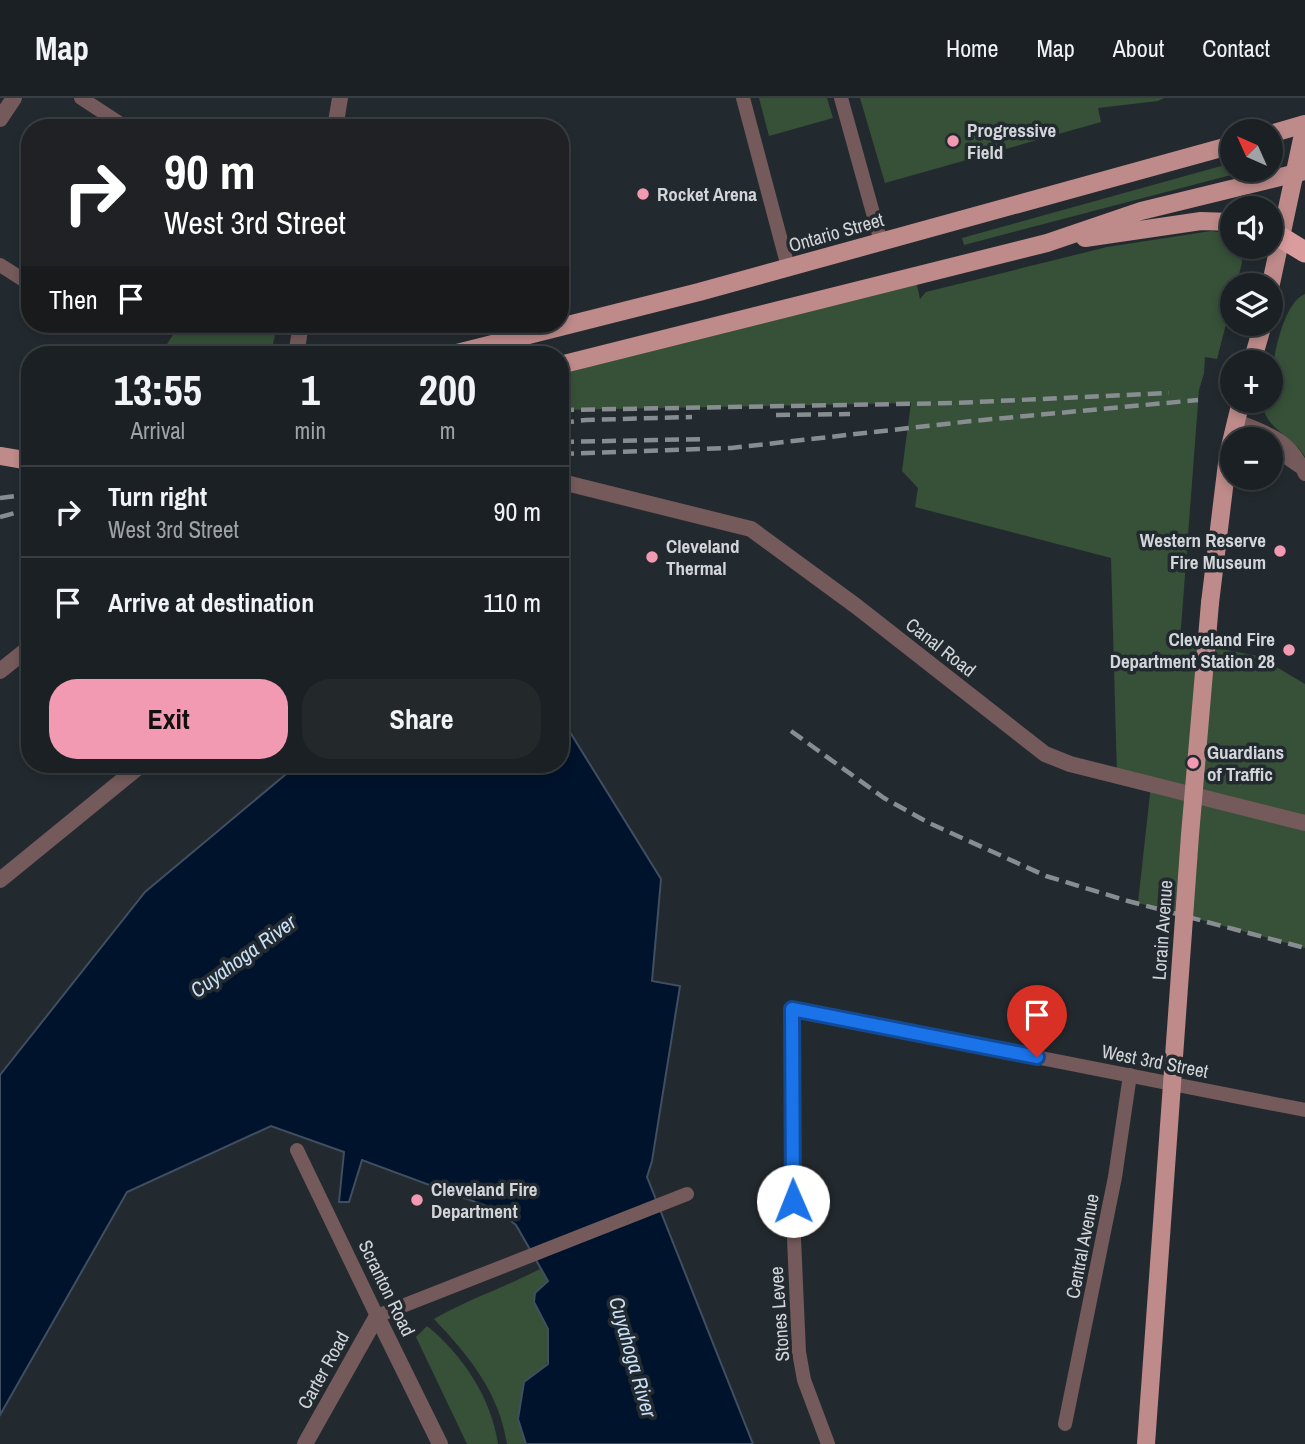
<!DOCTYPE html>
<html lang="en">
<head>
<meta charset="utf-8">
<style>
	:root { --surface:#1a2023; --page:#23282b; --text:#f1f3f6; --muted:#9fa3a6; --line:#383e41; --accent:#f19ab1 }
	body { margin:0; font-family:"Archivo Narrow",sans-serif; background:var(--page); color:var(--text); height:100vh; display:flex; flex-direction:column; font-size:26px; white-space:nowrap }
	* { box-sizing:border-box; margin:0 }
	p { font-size:23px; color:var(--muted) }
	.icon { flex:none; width:38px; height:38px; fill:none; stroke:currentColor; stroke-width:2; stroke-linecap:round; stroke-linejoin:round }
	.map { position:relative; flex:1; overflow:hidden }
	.panel { position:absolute; left:21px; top:248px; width:548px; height:427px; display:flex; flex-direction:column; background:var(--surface); border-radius:28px; box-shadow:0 4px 10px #0003,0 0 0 2px var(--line) }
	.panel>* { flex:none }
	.banner { position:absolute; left:21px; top:21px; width:548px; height:214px; border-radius:28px; box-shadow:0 4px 10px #0003,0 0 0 2px var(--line); background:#202124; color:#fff; overflow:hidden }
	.needle { width:46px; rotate:315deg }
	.fabs { position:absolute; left:1220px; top:21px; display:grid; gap:14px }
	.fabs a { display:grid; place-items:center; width:63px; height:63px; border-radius:50%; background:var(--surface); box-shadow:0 4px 10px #0003,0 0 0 2px var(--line); font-size:35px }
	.pin { position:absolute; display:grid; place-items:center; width:60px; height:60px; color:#fff; margin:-72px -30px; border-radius:50% 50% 50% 0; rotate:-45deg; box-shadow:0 0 7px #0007 }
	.pin .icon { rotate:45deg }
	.me { position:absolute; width:77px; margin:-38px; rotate:359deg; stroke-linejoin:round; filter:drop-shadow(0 0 5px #0008) }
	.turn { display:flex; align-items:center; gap:24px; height:147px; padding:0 28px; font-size:32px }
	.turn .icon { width:91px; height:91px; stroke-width:2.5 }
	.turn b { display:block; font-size:49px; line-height:60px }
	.then { display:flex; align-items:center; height:66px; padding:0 28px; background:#0003; gap:14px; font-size:26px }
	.eta { display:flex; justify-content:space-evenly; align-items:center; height:119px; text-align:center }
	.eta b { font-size:42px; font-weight:700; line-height:49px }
	.button { display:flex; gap:14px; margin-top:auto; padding:14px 28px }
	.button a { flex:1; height:80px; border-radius:28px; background:var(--accent); color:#111; font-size:28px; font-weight:700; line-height:80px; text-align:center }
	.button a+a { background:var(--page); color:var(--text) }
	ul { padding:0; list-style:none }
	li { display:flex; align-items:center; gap:21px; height:91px; padding:0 28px; border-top:2px solid var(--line) }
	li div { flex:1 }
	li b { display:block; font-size:26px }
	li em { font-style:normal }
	header { display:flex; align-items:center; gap:42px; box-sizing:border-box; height:98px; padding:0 35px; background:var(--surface); border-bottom:2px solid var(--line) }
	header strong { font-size:33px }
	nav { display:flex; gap:38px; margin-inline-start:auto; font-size:24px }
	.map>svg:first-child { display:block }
	.green { fill:#365137 }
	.water { fill:#00132c; stroke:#3f4e60; stroke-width:2 }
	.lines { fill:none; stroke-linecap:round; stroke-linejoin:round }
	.minor { stroke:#745a5a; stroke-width:14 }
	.tertiary { stroke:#745a5a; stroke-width:16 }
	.primary { stroke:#be8a8a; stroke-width:18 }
	.motorway { stroke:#db9c9d; stroke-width:21 }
	.rail { stroke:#888d92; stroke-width:4.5; stroke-dasharray:14 7; stroke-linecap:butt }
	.primary-bridge { stroke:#be8a8a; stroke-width:18 }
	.route-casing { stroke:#114b97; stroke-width:18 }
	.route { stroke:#1a73e8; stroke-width:12 }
	.poi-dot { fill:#f19ab1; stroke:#232a2f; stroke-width:2.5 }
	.labels { text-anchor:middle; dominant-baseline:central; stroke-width:7; stroke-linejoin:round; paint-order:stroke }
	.poi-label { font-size:19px; font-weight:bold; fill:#d2d6da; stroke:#232a2f; text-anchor:start }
	.street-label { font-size:19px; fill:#d2d6da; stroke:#232a2f }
	.water-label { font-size:21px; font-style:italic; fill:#c8dff8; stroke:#232a2f }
</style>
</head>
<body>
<header>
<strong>Map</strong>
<nav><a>Home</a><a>Map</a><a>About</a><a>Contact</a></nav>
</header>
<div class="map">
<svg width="1305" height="1346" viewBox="0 0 1305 1346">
	<rect width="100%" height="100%" fill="#232a2f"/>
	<g class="green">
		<polygon points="759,0 827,0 833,20 769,38"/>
		<polygon points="860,0 1164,0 1158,3 1098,10 1101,24 885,85"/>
		<polygon points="1232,65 1232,72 1250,72 964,147 962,140"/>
		<polygon points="1211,133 1226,135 1232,139 1232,149 1241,150 1242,165 1236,187 1232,187 1232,203 1217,261 1205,259 1204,275 1199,292 1180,543 1258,558 1305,586 1305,850 1138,805 1151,687 1117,678 1111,460 915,409 918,390 902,373 911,305 560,312 560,267 915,178 920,201 926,194 1107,149"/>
		<path d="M1305,196V359C1294,339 1259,327 1264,303H1270C1270,277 1279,207 1305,196Z"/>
		<polygon points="180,226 277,226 271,257 160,257"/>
		<path d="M542,1170L548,1183L535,1195C534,1209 543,1217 547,1230C557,1263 533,1294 518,1321L526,1346H507C499,1294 469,1258 434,1221C469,1201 506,1189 542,1170Z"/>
		<path d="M427,1228C463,1257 491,1300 498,1346H467L416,1239Z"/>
	</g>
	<polygon class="water" points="560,618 661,781 652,883 680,888 652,1063 647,1079 753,1346 526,1346 518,1321 524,1284 548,1266 548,1231 534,1204 535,1195 548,1183 516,1127 497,1112 362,1062 349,1104 339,1104 344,1054 271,1028 127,1094 0,1317 0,977 145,794 297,667 560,667"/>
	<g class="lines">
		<g class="minor">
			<polyline points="81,0 127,30"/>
			<polyline points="743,0 788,169"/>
			<polyline points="841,0 881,144"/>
			<polyline points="0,167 30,186"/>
			<path d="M1235,322C1268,336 1290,340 1305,376"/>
			<polyline points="1270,359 1286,359 1299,368"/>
			<polyline points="297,1052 377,1218 687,1096"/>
			<polyline points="1065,1326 1115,1079 1130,977"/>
			<polyline points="828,1346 804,1282 799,1254 793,1118 792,911 1305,1012"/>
		</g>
		<g class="tertiary">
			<polyline points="0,21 14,0"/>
			<polyline points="335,30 340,0"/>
			<polyline points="296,257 301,226"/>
			<polyline points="562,384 751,431 856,508 1045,656 1070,666 1305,725"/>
			<polyline points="0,573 30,549"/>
			<polyline points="0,782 141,667"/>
			<polyline points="377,1218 440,1346"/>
			<polyline points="305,1346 377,1218"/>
		</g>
		<g class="primary">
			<polyline points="1270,36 1305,26"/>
			<polyline points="1085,140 1201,123 1232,124"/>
			<polyline points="1270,190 1305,27"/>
			<polyline points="449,257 699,194 1232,47"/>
			<polyline points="1252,264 1263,226"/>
			<polyline points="560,267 1047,145 1141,113 1305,73"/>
			<polyline points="0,358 30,363"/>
			<polyline points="1210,505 1228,357 1241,303"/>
		</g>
		<polyline class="motorway" points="1282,140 1305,154"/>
		<g class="rail">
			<polyline points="560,312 955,305 1169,295"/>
			<polyline points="776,317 850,316"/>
			<polyline points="560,325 586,322 692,319"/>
			<polyline points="560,344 707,341"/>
			<polyline points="560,356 731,350 972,323 1198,302"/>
			<polyline points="0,400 30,396"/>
			<polyline points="0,419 30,411"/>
			<polyline points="791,633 884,700 929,725 1046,778 1128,803 1305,850"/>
		</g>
		<polyline class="primary-bridge" points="1146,1346 1190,737 1210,505"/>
	</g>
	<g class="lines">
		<defs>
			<polyline id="route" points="793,1103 792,911 1037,959"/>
		</defs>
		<use href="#route" class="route-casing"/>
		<use href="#route" class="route"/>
	</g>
	<g class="poi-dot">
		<circle cx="953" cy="43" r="7"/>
		<circle cx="643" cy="96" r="7"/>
		<circle cx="1280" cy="453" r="7"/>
		<circle cx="652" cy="459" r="7"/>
		<circle cx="1289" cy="552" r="7"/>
		<circle cx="1193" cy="665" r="7"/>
		<circle cx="417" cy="1102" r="7"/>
	</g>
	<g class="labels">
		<g class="poi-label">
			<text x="967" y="32">Progressive<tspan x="967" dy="22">Field</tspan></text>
			<text x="657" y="96">Rocket Arena</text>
			<text x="1266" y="442" text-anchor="end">Western Reserve<tspan x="1266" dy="22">Fire Museum</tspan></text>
			<text x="666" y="448">Cleveland<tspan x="666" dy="22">Thermal</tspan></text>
			<text x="1275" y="541" text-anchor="end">Cleveland Fire<tspan x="1275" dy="22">Department Station 28</tspan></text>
			<text x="1207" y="654">Guardians<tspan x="1207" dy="22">of Traffic</tspan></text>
			<text x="431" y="1091">Cleveland Fire<tspan x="431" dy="22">Department</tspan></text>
		</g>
		<g class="street-label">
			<text transform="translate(836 134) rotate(-16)">Ontario Street</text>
			<text transform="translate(941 549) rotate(38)">Canal Road</text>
			<text transform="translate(1162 832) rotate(-86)">Lorain Avenue</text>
			<text transform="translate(1155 963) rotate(11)">West 3rd Street</text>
			<text transform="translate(1082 1148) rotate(-79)">Central Avenue</text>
			<text transform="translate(387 1190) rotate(64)">Scranton Road</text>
			<text transform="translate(779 1216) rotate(-94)">Stones Levee</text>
			<text transform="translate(323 1272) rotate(-61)">Carter Road</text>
		</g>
		<g class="water-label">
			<text transform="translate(243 858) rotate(-36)">Cuyahoga River</text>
			<text transform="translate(633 1259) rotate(74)">Cuyahoga River</text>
		</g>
	</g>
</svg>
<div class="fabs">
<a><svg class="needle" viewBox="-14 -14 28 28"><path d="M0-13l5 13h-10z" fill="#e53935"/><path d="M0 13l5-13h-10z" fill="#9fa3a6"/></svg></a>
<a><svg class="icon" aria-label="sound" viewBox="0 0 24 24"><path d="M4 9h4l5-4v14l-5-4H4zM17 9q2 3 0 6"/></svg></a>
<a><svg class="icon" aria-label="layers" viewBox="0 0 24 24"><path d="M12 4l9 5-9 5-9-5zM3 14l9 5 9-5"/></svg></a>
<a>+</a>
<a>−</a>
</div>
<div class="pin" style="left:1037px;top:959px;background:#d93025"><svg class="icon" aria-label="arrive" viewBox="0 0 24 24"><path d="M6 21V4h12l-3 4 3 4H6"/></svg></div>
<svg class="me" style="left:793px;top:1103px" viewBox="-20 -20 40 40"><circle r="19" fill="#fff"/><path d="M0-13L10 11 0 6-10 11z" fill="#1a73e8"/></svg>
<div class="banner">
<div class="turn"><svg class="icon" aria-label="right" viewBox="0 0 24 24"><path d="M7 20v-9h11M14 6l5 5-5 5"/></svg><div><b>90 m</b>West 3rd Street</div></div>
<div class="then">Then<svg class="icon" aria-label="arrive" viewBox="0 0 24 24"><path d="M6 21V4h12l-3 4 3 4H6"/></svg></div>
</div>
<section class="panel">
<div class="eta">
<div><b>13:55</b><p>Arrival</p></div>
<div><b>1</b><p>min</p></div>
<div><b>200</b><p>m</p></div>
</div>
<ul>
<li><svg class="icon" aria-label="right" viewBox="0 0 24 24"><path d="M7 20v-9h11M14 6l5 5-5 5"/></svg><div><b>Turn right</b><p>West 3rd Street</p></div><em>90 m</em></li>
<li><svg class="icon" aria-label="arrive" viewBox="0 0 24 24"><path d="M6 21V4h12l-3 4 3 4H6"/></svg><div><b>Arrive at destination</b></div><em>110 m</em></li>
</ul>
<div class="button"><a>Exit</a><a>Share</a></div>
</section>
</div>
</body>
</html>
